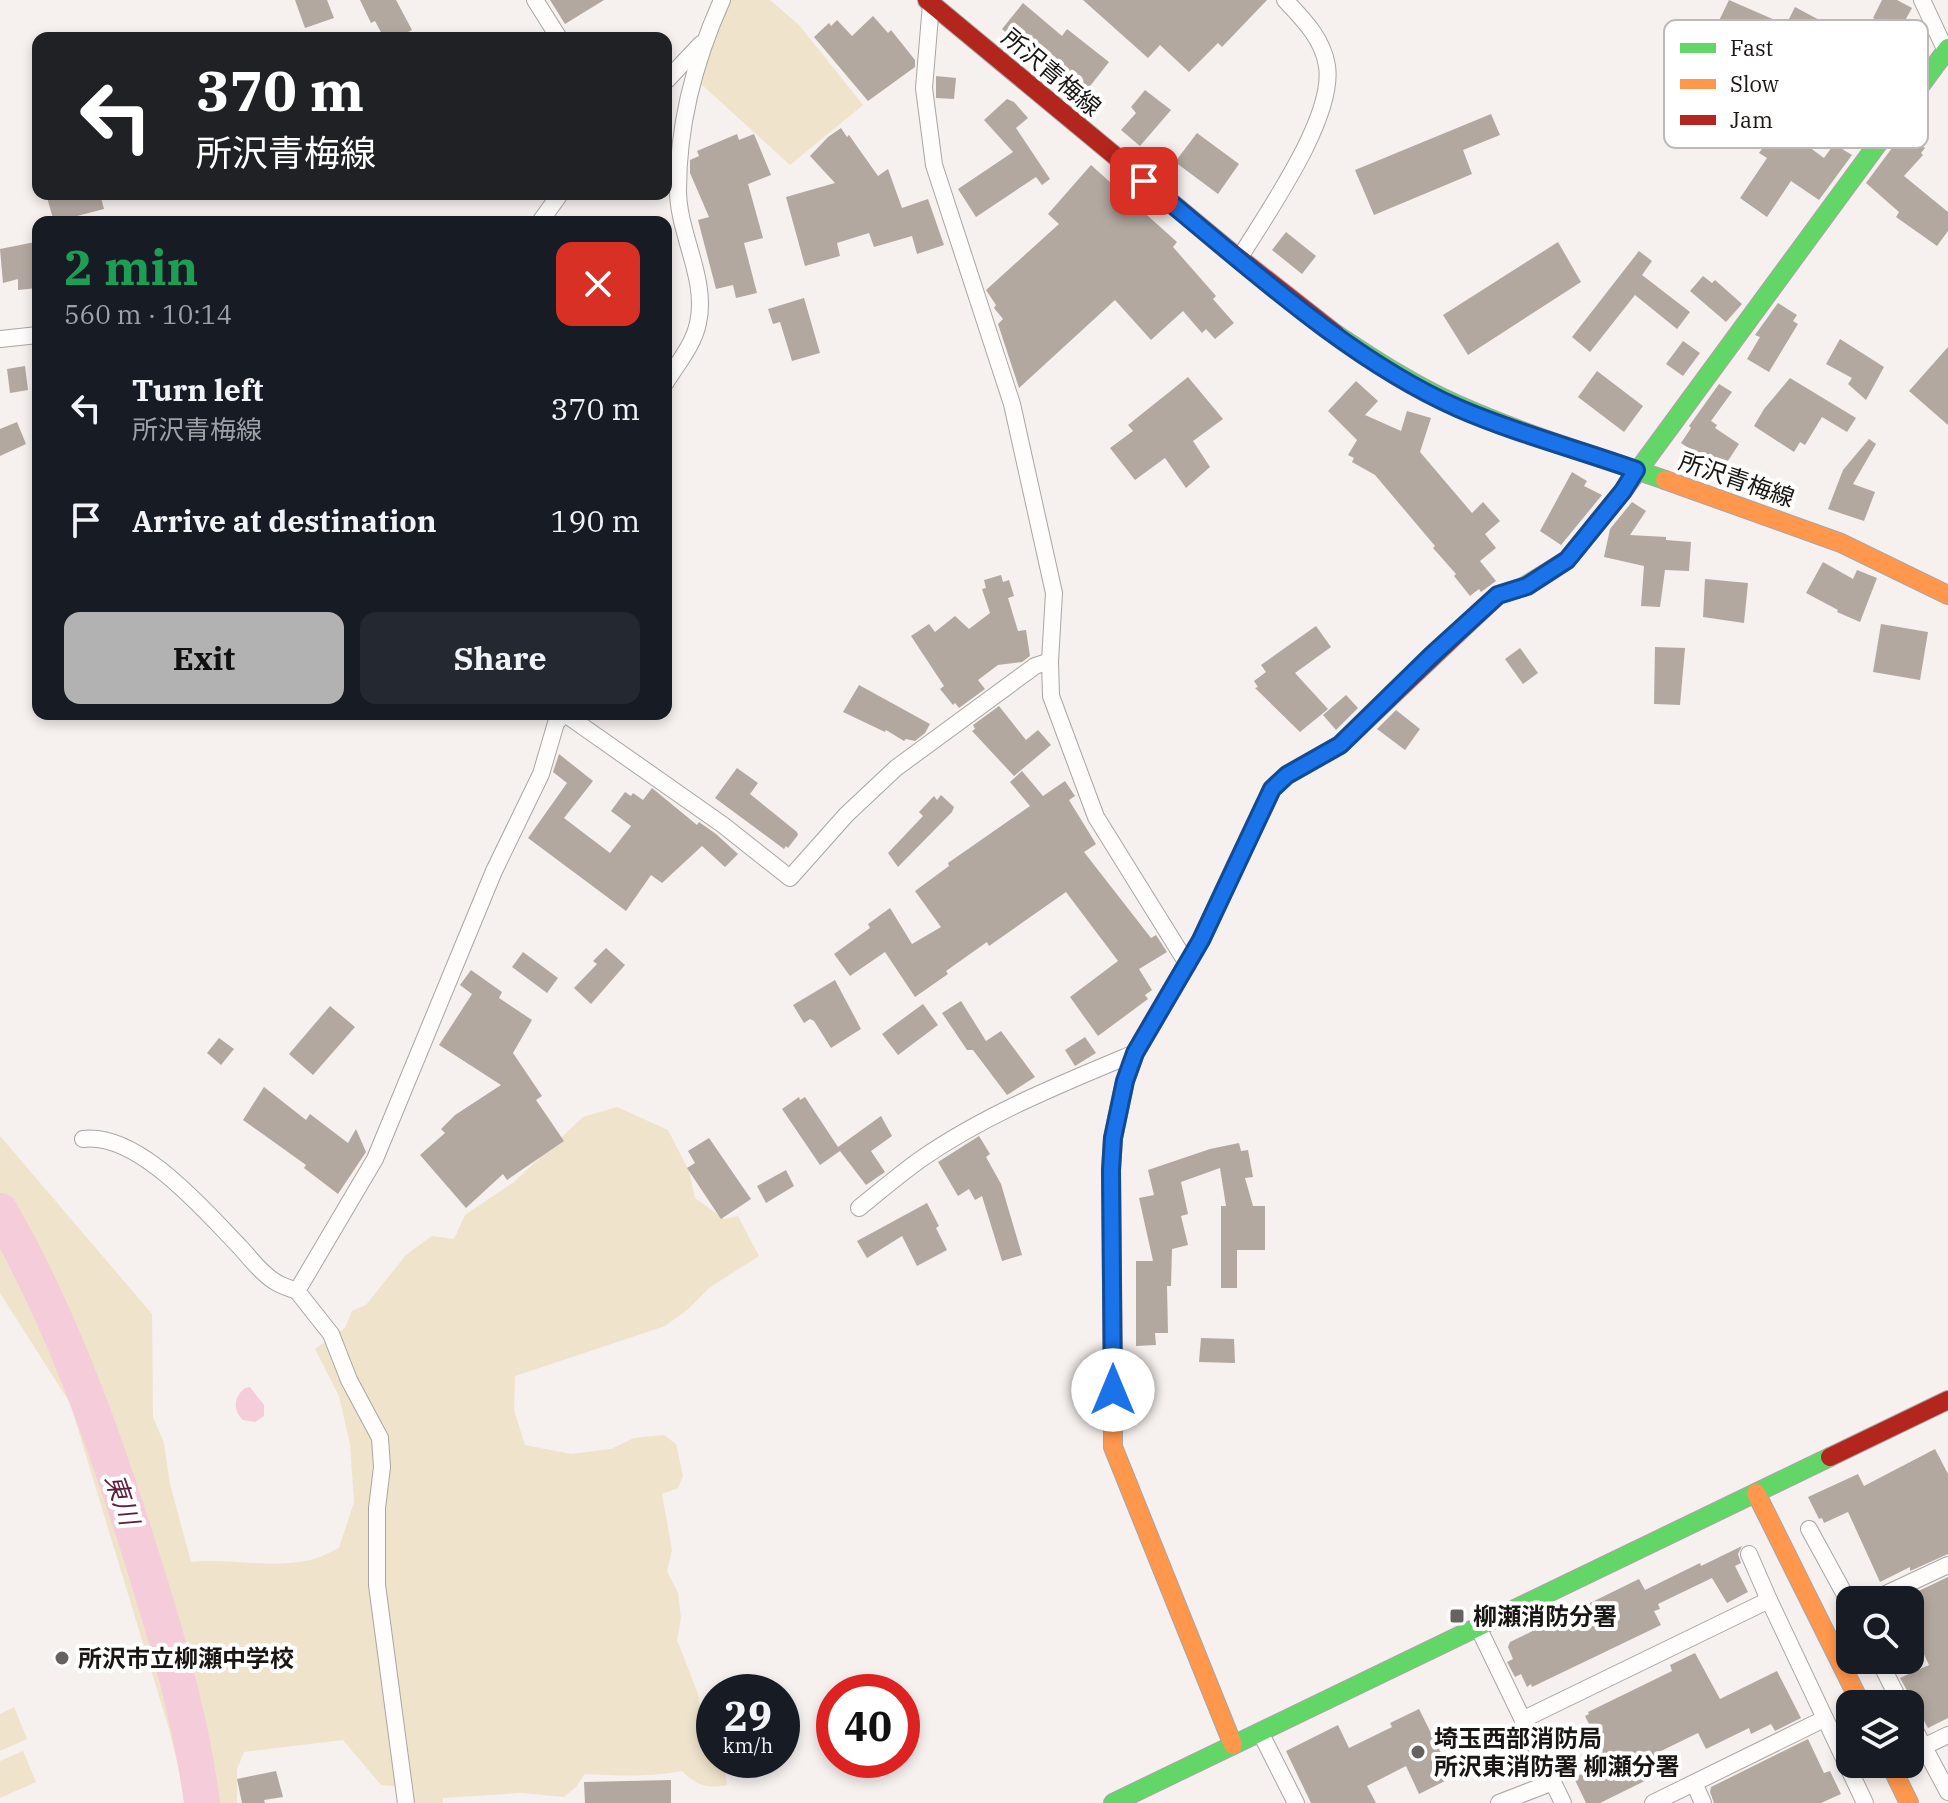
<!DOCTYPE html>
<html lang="en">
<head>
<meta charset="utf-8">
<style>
	:root { --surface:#171b24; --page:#242831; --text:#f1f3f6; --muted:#9ea1a6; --accent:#b3b2b2 }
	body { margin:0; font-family:"IBM Plex Serif","Noto Sans JP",serif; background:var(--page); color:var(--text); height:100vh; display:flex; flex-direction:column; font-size:30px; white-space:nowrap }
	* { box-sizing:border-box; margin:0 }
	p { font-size:26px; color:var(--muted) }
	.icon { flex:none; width:44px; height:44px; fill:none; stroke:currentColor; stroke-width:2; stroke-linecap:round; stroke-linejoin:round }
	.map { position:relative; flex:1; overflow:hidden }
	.details { position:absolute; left:32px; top:216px; width:640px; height:504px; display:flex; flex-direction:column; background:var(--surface); border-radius:16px; box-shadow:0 4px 12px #0003 }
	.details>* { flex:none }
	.hud { position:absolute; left:32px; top:32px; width:640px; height:168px; border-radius:16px; box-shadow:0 4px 12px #0003; background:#202124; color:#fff; overflow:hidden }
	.tools { position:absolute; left:1836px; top:1586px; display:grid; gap:16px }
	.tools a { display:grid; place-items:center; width:88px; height:88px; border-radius:16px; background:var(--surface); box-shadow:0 4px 12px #0003; font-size:40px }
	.speed { position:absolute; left:696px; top:1674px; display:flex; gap:16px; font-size:40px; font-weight:700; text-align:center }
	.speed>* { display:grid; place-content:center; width:104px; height:104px; border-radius:50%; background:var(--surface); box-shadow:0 4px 12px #0003; line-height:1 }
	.speed small { font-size:20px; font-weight:400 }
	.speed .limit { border:12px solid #d22; background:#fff; color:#111 }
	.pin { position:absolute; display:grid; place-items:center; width:68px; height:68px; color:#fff; margin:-34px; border-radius:16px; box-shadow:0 4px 12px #0006 }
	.me { position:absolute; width:88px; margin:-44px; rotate:0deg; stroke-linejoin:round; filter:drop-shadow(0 0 6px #0008) }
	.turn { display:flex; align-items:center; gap:28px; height:168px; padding:0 32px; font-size:36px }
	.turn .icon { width:104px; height:104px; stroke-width:2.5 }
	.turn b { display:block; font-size:56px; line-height:68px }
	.round { display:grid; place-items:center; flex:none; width:84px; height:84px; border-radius:16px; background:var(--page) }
	.summary { display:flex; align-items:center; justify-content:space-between; height:136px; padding:0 32px }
	h1 { font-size:48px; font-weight:800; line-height:60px; color:#1e9e55 }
	.primary-button { display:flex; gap:16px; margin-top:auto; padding:16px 32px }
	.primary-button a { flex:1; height:92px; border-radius:16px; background:var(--accent); color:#111; font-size:32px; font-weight:800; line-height:92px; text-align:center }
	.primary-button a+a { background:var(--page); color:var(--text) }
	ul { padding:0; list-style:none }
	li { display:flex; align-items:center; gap:24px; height:112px; padding:0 32px }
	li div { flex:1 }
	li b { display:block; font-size:30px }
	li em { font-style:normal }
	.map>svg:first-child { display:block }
	.green { fill:#efe3cc }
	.water { fill:#f4ccda }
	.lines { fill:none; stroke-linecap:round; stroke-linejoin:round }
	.river { stroke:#f4ccda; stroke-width:36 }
	.building { fill:#b2a8a0 }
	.street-casing { stroke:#a9a5a3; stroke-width:18 }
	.fast-casing { stroke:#a9a5a3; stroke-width:20 }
	.slow-casing { stroke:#a9a5a3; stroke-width:20 }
	.jam-casing { stroke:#a9a5a3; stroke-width:20 }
	.street { stroke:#fefdfc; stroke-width:16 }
	.fast { stroke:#63d668; stroke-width:18 }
	.slow { stroke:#ff974d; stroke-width:18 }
	.jam { stroke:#b3261e; stroke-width:18 }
	.route-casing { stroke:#114b97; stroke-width:20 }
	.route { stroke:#1a73e8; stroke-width:14 }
	.poi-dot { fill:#676260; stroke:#fff; stroke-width:3 }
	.labels { text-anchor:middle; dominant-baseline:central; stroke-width:8; stroke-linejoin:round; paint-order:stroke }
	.street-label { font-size:24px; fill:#1a1614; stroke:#fff }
	.poi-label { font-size:24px; font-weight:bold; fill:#1a1614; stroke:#fff; text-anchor:start }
	.water-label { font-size:26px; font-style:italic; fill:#5f203e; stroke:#fff }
	.key { fill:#fff; stroke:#bab9b8; stroke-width:2 }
	.key-label { font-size:22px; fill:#1a1614 }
</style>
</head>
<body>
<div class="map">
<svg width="1948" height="1803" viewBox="0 0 1948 1803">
	<rect width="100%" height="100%" fill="#f6f0ee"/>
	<g class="green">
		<polygon points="730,0 770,0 799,25 863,105 790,165 700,83 711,39"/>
		<path d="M617,1107L668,1130L689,1171L695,1198L724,1219L738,1216L759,1256L709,1288L687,1310L665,1326L515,1376L514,1410L525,1445L571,1454L611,1449L634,1438L664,1435L676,1444L683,1476L678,1488L662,1494L672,1550L667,1571L678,1593L681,1618L677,1640L698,1694L702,1728L714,1753V1760H718L725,1771L727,1785C707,1789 696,1785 682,1771C649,1777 619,1776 585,1774L576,1787L564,1797L521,1793L443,1798V1803H412L411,1788L381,1785L343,1740L244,1752L237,1769V1803H187L169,1729L70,1403L0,1293V1136L152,1314L153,1417L164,1443L170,1484L191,1562C230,1558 272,1569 310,1560C320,1558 330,1552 339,1548L354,1502L350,1444L339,1396L315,1349L345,1328L352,1311L366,1305L406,1255L432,1236L454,1239L465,1215L514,1182L583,1117Z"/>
		<polygon points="14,1707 27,1739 0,1751 0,1714"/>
		<polygon points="23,1751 36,1782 0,1798 0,1761"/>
	</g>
	<path class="water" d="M250,1387L264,1405V1416L255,1422L243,1420C232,1409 234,1397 245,1388Z"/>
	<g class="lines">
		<path class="river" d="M0,1211C61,1318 102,1432 139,1549C165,1631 191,1717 202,1803"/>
	</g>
	<g class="building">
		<polygon points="295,0 327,0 334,18 305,28"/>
		<polygon points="360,0 396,0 412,30 397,38 384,38 375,21 371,23"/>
		<polygon points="550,0 604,0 565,24"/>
		<polygon points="1083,0 1267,0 1222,47 1218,43 1189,72 1160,45 1148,58"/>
		<polygon points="1729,0 1786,25 1795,7 1866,45 1839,94 1746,45 1731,81 1697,66"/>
		<polygon points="1882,0 1897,0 1912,8 1898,33 1873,18"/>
		<polygon points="1023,3 1062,36 1067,29 1109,62 1087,90 1033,47 1029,52 1002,29"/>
		<polygon points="873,16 888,33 891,30 915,60 915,67 868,101 814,37 829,23 831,26 837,20 852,36"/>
		<polygon points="936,76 956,78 954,99 936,98"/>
		<polygon points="1737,85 1762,102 1759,106 1801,135 1798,139 1824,158 1834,144 1852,155 1819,200 1791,181 1767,217 1740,198 1767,158 1759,153 1769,139 1726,108 1727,106 1724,104"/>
		<polygon points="1145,90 1171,110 1140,146 1121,130 1136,113 1131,107"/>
		<polygon points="1007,99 1014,102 1028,118 1016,128 1050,179 1042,185 1036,177 976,217 958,189 1013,152 984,120"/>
		<polygon points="1491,114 1500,135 1463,150 1472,174 1374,215 1355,170"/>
		<polygon points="841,128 847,137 849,135 878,176 888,169 902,208 928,199 944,245 917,254 912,236 874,247 869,233 837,243 840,256 805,266 786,197 835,183 810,156 828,137"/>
		<polygon points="1912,131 1925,142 1921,145 1925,148 1921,153 1923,155 1904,176 1948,212 1948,231 1937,246 1896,217 1899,212 1866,183 1901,136 1905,139"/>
		<polygon points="1197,133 1239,164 1218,194 1175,162"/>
		<polygon points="737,134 739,140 754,134 771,175 748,184 763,238 744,243 757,293 736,298 733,285 716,289 698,220 709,217 690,173 690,160 699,156 697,151"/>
		<polygon points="1091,165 1177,242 1173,247 1216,296 1213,299 1234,323 1215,339 1206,329 1202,333 1183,311 1151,340 1115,300 1019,388 998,324 1003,319 994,308 996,305 986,290 1059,224 1048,214"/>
		<polygon points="46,194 100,194 104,209 54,222"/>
		<polygon points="1286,232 1316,256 1302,274 1272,250"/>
		<polygon points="35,242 38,253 38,288 18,290 18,279 3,283 0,249"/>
		<polygon points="1558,242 1581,282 1468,355 1443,315"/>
		<polygon points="1639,251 1652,261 1642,275 1690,312 1677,329 1635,295 1590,352 1572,337"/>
		<polygon points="1703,276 1712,283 1715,280 1742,304 1726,322 1690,291"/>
		<polygon points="804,298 820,353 792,361 780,322 773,324 768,309"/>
		<polygon points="1778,303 1797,315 1793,321 1798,324 1769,372 1747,359 1760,337 1755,335"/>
		<polygon points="1840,339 1884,367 1866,400 1848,384 1852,378 1826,364"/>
		<polygon points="1683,341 1700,353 1683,376 1666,364"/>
		<polygon points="1948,347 1948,425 1909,391"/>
		<polygon points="25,366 28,390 10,393 7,369"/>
		<polygon points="1597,371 1643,406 1624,432 1578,397"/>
		<polygon points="1188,377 1223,419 1193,441 1210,467 1186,488 1165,458 1135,480 1110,448 1133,431 1128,425"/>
		<polygon points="1790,378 1856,418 1847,432 1822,417 1805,445 1800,442 1794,452 1754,426 1764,409"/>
		<polygon points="1356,381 1378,401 1365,415 1401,431 1407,411 1431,418 1420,452 1472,513 1483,502 1500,521 1485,534 1496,548 1480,561 1496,581 1481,592 1479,589 1470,596 1454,576 1456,574 1433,548 1435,546 1375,475 1352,462 1354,458 1348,455 1357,440 1328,411"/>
		<polygon points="1719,384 1732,392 1711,421 1717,425 1715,428 1739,444 1722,470 1681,443 1691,428 1689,426"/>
		<polygon points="17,422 26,444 0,456 0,429"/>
		<polygon points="1869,439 1876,444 1853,484 1875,492 1864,521 1828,509 1843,470"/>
		<polygon points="1572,472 1587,481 1584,486 1602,495 1561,545 1540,531"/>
		<polygon points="1632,502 1646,511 1630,535 1666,537 1666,540 1691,542 1689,571 1665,570 1660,607 1641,606 1644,566 1604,557 1610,529"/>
		<polygon points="1823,562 1853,579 1857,570 1877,578 1860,622 1837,612 1838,610 1806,593"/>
		<polygon points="1001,575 1003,582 1009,580 1014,596 1008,598 1018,631 1026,630 1030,656 1022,662 998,665 978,680 985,689 959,708 955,703 953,705 940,689 944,686 911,636 929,624 935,632 955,616 969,629 990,613 982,589 986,588 984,580"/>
		<polygon points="1705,579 1748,583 1744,623 1703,617"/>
		<polygon points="1881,624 1928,632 1920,680 1873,672"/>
		<polygon points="1316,626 1331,647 1295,673 1328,709 1300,732 1255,688 1258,687 1254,681 1266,672 1261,665"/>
		<polygon points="1655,647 1685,648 1680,705 1654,704"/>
		<polygon points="1520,648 1538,673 1523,684 1505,659"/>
		<polygon points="859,685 930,724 925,733 915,741 906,739 904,741 886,730 885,732 843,712"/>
		<polygon points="1346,695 1358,708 1336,730 1323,715"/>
		<polygon points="999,706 1026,740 1038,730 1051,745 1014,776 972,731 975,729 973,725"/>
		<polygon points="1396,710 1420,729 1405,750 1377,729"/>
		<polygon points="559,754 593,781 564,818 610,853 631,826 611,811 625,792 631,796 633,793 643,800 652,788 697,825 699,822 716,834 738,854 725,867 702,846 662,883 651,875 626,911 528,838 567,783 553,772"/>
		<polygon points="737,768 758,783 750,794 797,832 798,835 788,848 786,846 784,849 715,798"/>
		<polygon points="1022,771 1043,796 1065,781 1075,796 1069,800 1096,844 1084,852 1151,938 1156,935 1167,952 1139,969 1152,990 1145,995 1148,999 1098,1036 1070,997 1118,961 1066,892 989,946 987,942 946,971 948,974 915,997 885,952 850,976 834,954 870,928 868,924 890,908 912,944 941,927 915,891 949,866 948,863 1030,806 1010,782"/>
		<polygon points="941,795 954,807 952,812 898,867 888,853 923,816 919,812 934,796 937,800"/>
		<polygon points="606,948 625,965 591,1004 574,988 597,964 593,961"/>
		<polygon points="523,952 558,978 547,993 512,967"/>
		<polygon points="471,970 502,992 499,998 532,1020 513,1053 542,1096 536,1100 564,1141 507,1180 503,1174 466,1208 420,1155 445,1133 441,1129 455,1115 501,1085 439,1045 472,994 460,985"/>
		<polygon points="835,980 861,1029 831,1048 814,1021 810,1019 804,1023 793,1005"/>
		<polygon points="961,1001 986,1041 1001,1031 1035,1077 1007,1095 973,1050 967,1050 942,1013"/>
		<polygon points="923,1004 938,1025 898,1055 882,1034"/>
		<polygon points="330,1006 355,1027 313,1075 289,1054"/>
		<polygon points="1085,1037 1096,1053 1075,1066 1065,1050"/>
		<polygon points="219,1038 234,1049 221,1065 207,1053"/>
		<polygon points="264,1087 306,1120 310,1114 348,1143 356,1129 366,1152 338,1194 304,1168 306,1165 243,1120"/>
		<polygon points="799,1097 800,1100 805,1097 838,1147 881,1116 892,1136 871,1151 885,1172 866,1185 840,1151 820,1165 782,1109"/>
		<polygon points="979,1136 990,1154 986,1157 1001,1184 1022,1255 1002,1261 982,1196 975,1200 969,1189 958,1196 938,1162"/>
		<polygon points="709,1138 751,1199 721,1219 687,1168 695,1163 688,1151"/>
		<polygon points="1239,1143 1241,1151 1248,1150 1253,1177 1245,1178 1253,1206 1265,1206 1265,1250 1237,1250 1237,1288 1221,1288 1221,1206 1226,1206 1220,1168 1181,1182 1188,1214 1181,1216 1188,1245 1172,1249 1171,1286 1167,1286 1168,1333 1155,1333 1156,1345 1136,1346 1136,1261 1153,1261 1139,1198 1154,1195 1148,1170 1210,1149"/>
		<polygon points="786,1170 794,1186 766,1203 757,1186"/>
		<polygon points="927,1203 939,1226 936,1228 947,1250 917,1266 902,1236 867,1258 857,1241"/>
		<polygon points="1201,1338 1234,1339 1235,1363 1199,1362"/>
		<polygon points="1935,1449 1948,1474 1948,1554 1910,1571 1910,1567 1880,1582 1848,1512 1824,1523 1822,1518 1819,1519 1808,1497 1858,1474 1864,1486"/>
		<polygon points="1742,1546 1738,1554 1741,1563 1735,1566 1748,1592 1727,1603 1712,1578 1658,1604 1660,1609 1654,1611 1661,1625 1532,1687 1531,1684 1527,1687 1521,1674 1515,1677 1507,1662 1513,1659 1508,1647 1510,1642 1639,1579 1645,1590 1700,1563 1701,1566"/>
		<polygon points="1948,1577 1948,1718 1928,1728 1900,1678 1929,1665 1914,1633 1910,1635 1910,1595"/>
		<polygon points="1695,1653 1720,1699 1777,1671 1801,1718 1775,1731 1771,1724 1751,1734 1749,1728 1706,1749 1698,1733 1657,1753 1665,1771 1600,1803 1586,1803 1574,1778 1597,1766 1592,1757 1603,1752 1585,1716 1589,1714 1588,1712 1672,1671 1670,1665"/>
		<polygon points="1419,1709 1453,1777 1419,1794 1406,1766 1367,1786 1376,1803 1311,1803 1286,1751 1338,1725 1349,1748 1392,1727 1390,1723"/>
		<polygon points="1808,1739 1824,1773 1830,1771 1841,1794 1821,1803 1714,1803 1710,1792 1711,1787"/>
		<polygon points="276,1771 283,1797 264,1800 265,1803 242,1803 237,1779"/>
		<polygon points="671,1780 671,1803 585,1803 584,1782"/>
	</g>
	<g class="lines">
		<defs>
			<g id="street">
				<polyline points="535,0 559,38"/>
				<polyline points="1922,0 1945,49"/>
				<polyline points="931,4 924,88 934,165 1012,404 1054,593 1050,661 1051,696 1096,817 1188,965"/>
				<polyline points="666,81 701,44"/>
				<polyline points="540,222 560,194"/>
				<path d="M1239,259C1266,214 1335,118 1327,66C1323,39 1303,19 1285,0"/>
				<polyline points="0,339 38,335"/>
				<path d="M666,382C677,364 694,344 698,323C708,279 678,234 678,190C678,125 695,60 722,0"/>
				<polyline points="565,714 723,825 790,878 846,815 896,768 1035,666 1050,661"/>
				<path d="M83,1139C138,1132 204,1210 240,1247C250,1258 261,1273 274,1281C281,1286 289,1288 297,1291"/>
				<path d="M859,1208C880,1191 900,1174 921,1159C986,1114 1063,1083 1135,1053"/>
				<polyline points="1809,1529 1850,1604"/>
				<polyline points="1749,1554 1769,1600"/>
				<polyline points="1873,1600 1948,1565"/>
				<polyline points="1478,1627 1563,1803"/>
				<polyline points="1879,1660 1901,1704"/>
				<polyline points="1524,1719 1769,1600 1865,1803"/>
				<polyline points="1910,1721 1948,1792"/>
				<polyline points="1260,1732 1296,1803"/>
				<polyline points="1923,1747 1948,1735"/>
				<polyline points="1694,1783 1703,1803"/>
				<polyline points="406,1803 377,1585 377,1508 382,1467 380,1438 349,1380 331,1334 297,1291 375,1159 494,871 541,774 556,723 564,714"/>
				<polyline points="1499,1803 1553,1782"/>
				<polyline points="1653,1803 1824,1719"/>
			</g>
			<g id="fast">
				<path d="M1336,334C1375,360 1415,386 1458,405C1525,435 1596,456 1665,480"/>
				<polyline points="1523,587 1567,560 1623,491 1948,48"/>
				<polyline points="1113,1417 1111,1170 1113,1138 1125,1081 1135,1053 1201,940 1236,865"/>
				<polyline points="1113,1803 1830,1457"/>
			</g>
			<g id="slow">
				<polyline points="1665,480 1841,543 1948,595"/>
				<polyline points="1113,1417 1113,1447 1233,1745"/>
				<polyline points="1756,1493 1861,1704"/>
				<polyline points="1890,1764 1909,1803"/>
			</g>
			<g id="jam">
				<polyline points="927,0 1225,247 1336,334"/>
				<polyline points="1236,865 1272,789 1287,775 1340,745 1498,595 1523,587"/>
				<polyline points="1830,1457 1948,1400"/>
			</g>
		</defs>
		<use href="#street" class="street-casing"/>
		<use href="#fast" class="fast-casing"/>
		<use href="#slow" class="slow-casing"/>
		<use href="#jam" class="jam-casing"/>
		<use href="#street" class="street"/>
		<use href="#fast" class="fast"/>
		<use href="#slow" class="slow"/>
		<use href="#jam" class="jam"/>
	</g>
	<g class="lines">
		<defs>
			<path id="route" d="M1113,1390L1111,1170L1113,1138L1125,1081L1135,1053L1201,940L1272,789L1287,775L1340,745L1432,655L1498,595L1527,586L1567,560L1623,491L1636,470C1577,449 1515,433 1458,408C1346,359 1239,258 1144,181"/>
		</defs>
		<use href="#route" class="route-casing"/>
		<use href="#route" class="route"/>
	</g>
	<g class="poi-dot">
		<rect x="1449" y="1608" width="16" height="16" rx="4"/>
		<circle cx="62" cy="1658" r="8"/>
		<circle cx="1418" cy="1752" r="8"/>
	</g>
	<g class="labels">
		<g class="street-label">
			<text transform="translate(1052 72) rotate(40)">所沢青梅線</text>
			<text transform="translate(1737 479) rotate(19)">所沢青梅線</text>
		</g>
		<g class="poi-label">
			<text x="1473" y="1616">柳瀬消防分署</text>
			<text x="78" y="1658">所沢市立柳瀬中学校</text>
			<text x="1434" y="1738">埼玉西部消防局<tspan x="1434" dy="28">所沢東消防署 柳瀬分署</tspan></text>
		</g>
		<g class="water-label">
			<text transform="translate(123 1499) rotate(71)">東川</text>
		</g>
	</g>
	<rect x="1664" y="20" width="264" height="128" rx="12" class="key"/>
	<rect x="1680" y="43" width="36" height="10" fill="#63d668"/>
	<rect x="1680" y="79" width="36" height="10" fill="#ff974d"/>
	<rect x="1680" y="115" width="36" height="10" fill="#b3261e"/>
	<g class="key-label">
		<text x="1730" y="56">Fast</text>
		<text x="1730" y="92">Slow</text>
		<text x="1730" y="128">Jam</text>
	</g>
</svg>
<div class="tools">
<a><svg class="icon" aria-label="search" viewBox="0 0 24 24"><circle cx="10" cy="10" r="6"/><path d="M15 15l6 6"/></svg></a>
<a><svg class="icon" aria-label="layers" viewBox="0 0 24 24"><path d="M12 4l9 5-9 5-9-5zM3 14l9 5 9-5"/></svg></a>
</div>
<div class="speed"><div>29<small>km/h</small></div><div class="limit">40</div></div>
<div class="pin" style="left:1144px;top:181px;background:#d93025"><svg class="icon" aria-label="arrive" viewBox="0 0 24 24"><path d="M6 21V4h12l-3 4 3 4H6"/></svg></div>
<svg class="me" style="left:1113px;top:1390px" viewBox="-20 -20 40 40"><circle r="19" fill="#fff"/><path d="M0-13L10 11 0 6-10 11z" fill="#1a73e8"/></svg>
<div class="hud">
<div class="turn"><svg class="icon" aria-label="left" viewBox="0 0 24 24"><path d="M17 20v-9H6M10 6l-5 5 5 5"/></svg><div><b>370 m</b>所沢青梅線</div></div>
</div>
<section class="details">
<div class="summary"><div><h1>2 min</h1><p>560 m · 10:14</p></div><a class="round" style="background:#d93025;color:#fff"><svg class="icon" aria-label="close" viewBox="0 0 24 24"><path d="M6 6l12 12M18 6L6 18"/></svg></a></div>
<ul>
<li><svg class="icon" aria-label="left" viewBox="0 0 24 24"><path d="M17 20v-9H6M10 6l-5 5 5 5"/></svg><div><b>Turn left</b><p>所沢青梅線</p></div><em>370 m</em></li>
<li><svg class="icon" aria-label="arrive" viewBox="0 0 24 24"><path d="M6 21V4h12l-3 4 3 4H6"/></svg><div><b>Arrive at destination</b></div><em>190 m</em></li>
</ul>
<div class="primary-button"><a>Exit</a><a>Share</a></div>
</section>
</div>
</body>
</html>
